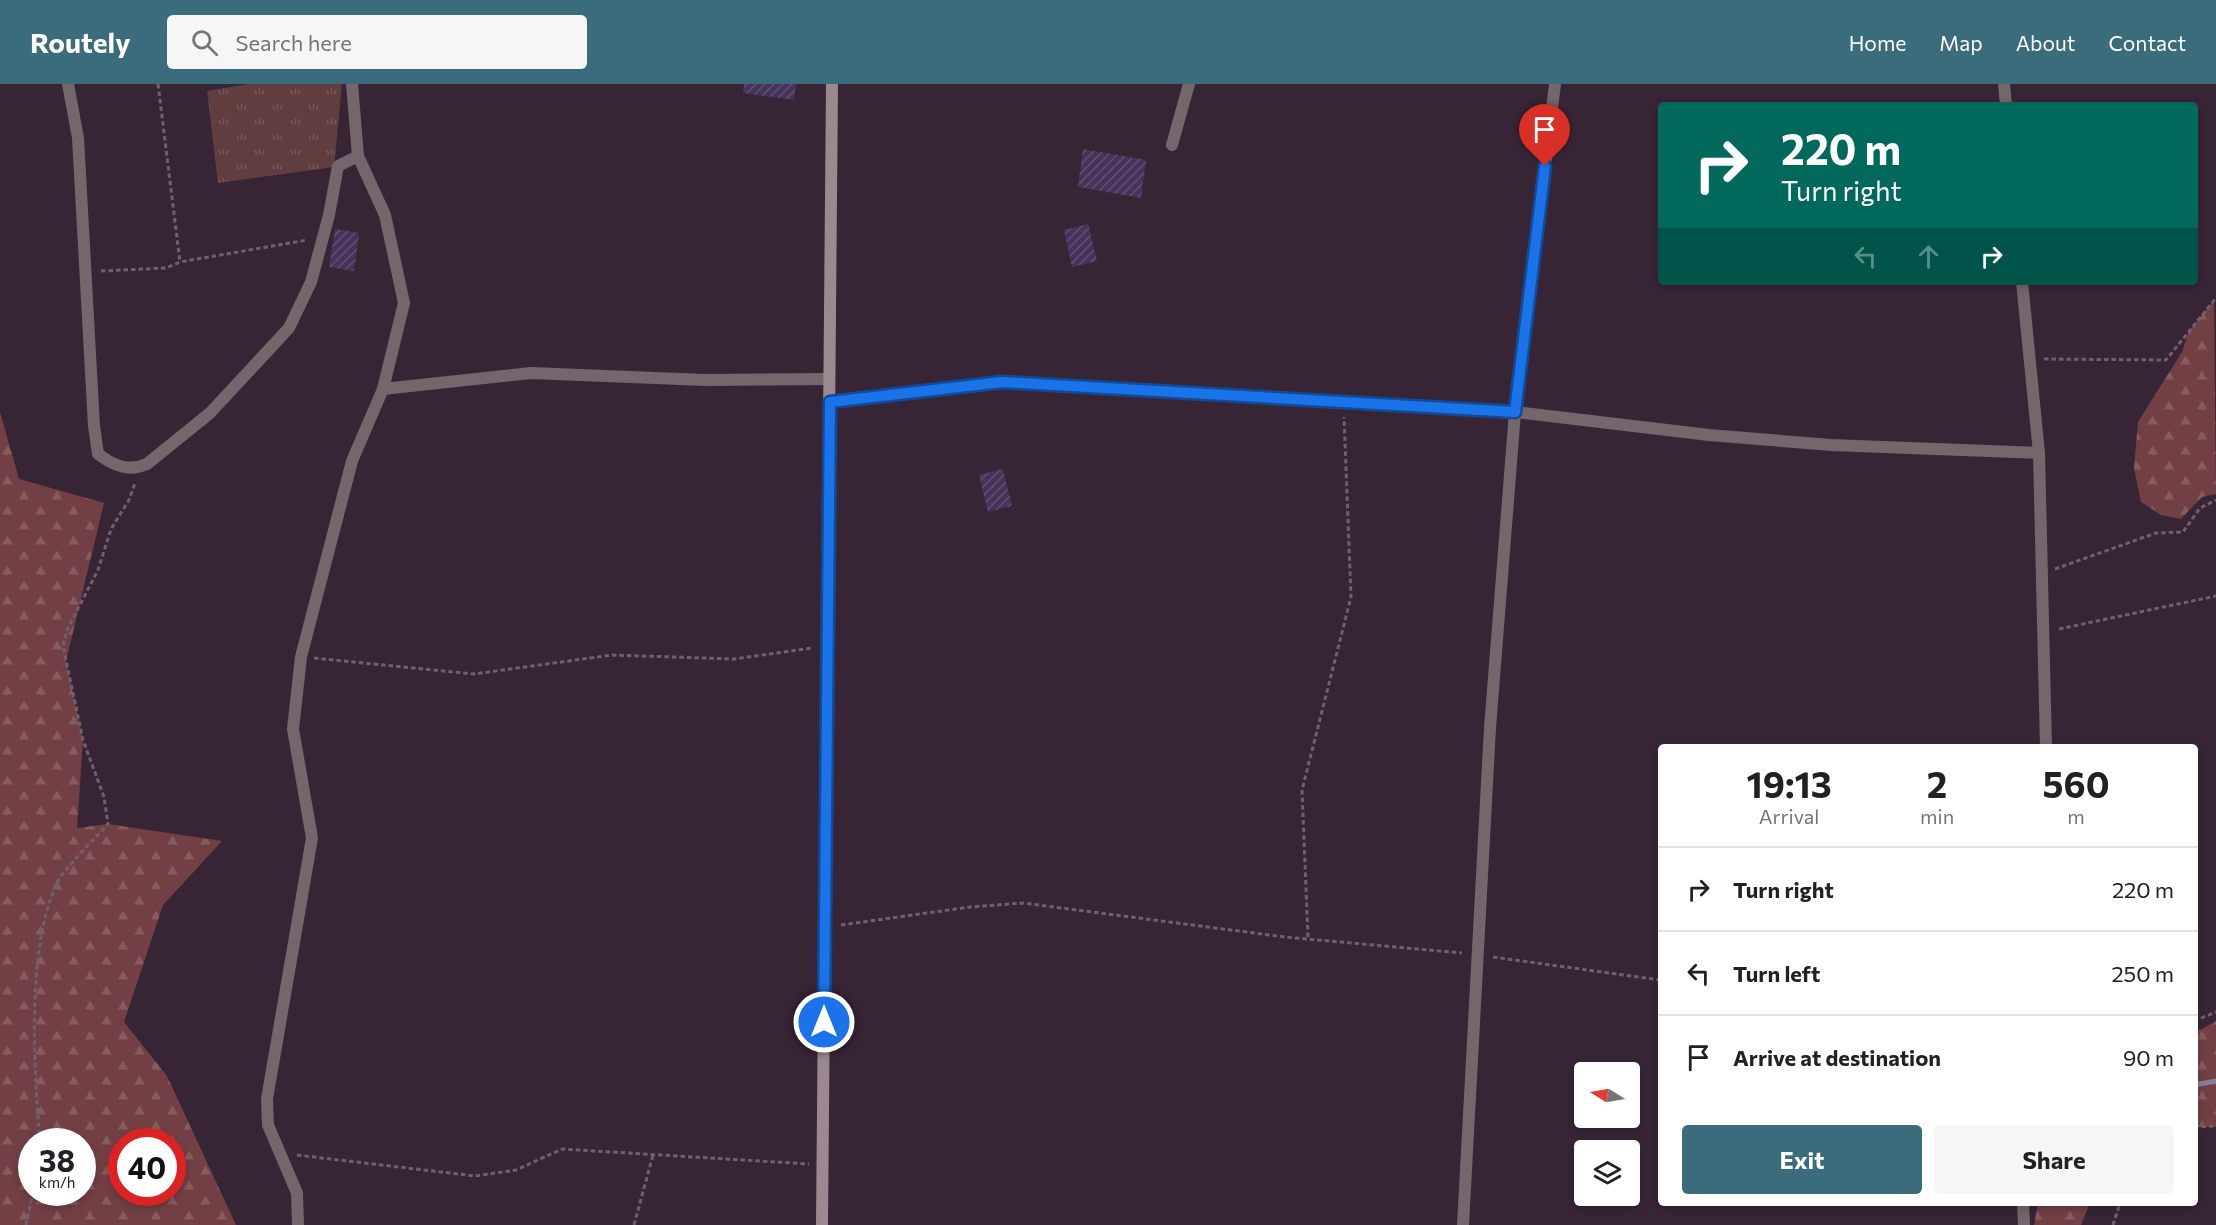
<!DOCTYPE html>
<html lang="en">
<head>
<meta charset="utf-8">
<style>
	:root { --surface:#fff; --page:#f6f6f6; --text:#202124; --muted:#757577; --line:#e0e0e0; --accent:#3b6c7c }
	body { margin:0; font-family:Commissioner,sans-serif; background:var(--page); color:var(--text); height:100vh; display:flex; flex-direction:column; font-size:22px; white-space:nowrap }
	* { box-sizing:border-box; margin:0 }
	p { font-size:20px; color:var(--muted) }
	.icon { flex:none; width:33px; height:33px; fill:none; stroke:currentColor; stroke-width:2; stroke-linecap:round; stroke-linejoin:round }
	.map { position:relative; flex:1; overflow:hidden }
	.sheet { position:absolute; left:1658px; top:660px; width:540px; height:462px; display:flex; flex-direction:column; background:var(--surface); border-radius:6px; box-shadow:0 3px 9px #0003 }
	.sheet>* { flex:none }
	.hud { position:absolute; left:1658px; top:18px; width:540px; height:183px; border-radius:6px; box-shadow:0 3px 9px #0003; background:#00695c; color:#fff; overflow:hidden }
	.needle { width:39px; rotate:281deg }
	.fabs { position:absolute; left:1574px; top:978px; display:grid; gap:12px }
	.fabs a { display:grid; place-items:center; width:66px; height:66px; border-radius:6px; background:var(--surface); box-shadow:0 3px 9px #0003; font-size:30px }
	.speed { position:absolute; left:18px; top:1044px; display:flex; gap:12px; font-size:30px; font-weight:700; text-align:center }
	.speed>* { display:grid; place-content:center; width:78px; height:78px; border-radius:50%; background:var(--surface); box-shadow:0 3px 9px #0003; line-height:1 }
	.speed small { font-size:15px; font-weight:400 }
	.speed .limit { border:9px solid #d22; background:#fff; color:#111 }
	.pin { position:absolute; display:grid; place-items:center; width:51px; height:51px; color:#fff; margin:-62px -26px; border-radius:50% 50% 50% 0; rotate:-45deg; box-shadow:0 0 6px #0007 }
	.pin .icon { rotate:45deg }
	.me { position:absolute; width:66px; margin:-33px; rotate:0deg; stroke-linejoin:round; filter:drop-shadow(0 0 4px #0008) }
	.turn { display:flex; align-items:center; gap:21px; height:126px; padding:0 24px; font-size:27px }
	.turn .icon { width:78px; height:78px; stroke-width:2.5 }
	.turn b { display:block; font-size:42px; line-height:51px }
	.lanes { display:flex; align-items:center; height:57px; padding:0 24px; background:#0003; justify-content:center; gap:30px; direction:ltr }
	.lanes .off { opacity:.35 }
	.eta { display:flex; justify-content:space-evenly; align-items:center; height:102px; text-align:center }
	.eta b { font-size:36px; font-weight:700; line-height:42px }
	.cta { display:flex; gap:12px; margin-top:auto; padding:12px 24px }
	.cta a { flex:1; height:69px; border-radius:6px; background:var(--accent); color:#fff; font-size:24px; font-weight:700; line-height:69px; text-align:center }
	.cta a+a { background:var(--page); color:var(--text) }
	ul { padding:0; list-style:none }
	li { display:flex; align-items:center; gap:18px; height:84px; padding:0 24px; border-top:2px solid var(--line) }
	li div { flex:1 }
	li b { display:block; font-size:22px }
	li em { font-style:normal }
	header { display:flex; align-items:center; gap:36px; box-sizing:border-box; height:84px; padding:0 30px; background:var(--accent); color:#fff }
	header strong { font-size:28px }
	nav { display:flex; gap:33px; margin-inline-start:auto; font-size:21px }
	.search { width:420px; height:54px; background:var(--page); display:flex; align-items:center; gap:15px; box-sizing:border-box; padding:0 21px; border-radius:6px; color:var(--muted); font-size:22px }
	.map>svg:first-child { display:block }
	.forest { fill:url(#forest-firs); fill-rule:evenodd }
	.park { fill:url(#park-tufts) }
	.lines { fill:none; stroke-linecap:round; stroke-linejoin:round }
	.stream { stroke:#837ea0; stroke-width:5 }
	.building { fill:url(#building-hatch) }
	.path { stroke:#70606e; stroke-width:3; stroke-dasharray:4.5 3; stroke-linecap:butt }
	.street { stroke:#74676c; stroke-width:12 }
	.secondary { stroke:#9c8990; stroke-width:12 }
	.route-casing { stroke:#114b97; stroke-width:15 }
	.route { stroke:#1a73e8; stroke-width:10 }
</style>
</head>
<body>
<header>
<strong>Routely</strong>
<div class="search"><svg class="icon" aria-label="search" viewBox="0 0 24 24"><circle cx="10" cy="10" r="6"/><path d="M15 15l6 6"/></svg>Search here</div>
<nav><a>Home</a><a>Map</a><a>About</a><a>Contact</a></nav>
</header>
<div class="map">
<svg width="2216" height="1141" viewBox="0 0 2216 1141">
	<defs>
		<pattern id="forest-firs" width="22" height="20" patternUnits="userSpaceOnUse" patternTransform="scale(1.5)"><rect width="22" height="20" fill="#724044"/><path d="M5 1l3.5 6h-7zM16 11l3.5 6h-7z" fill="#865b5f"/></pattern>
		<pattern id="park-tufts" width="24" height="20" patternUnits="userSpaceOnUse" patternTransform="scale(1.5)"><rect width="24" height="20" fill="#603d3f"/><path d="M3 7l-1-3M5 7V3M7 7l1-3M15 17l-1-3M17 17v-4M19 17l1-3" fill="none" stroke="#77585a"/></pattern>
		<pattern id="building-hatch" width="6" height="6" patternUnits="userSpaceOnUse" patternTransform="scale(1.5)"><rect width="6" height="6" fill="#473259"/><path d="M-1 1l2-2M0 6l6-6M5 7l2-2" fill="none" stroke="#614f71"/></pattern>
	</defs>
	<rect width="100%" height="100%" fill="#372535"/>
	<g class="forest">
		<polygon points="2214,216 2216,410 2202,413 2181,435 2161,431 2141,418 2134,384 2138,338 2182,268 2189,247"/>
		<path d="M0,328L19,395L104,419L66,577L83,656L77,744L108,740L222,757L163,821L124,938L167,992L236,1141H0ZM32,1058H82V1108H32ZM122,1058H172V1108H122Z"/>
		<polygon points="2216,937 2216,1043 2195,1043 2195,946 2202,945"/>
		<polygon points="2038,1119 2090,1119 2081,1141 2034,1141"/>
	</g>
	<polygon class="park" points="248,0 342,0 334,83 218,99 207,7"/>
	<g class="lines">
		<polyline class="stream" points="2194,1001 2216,997"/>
	</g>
	<g class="building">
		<polygon points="744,0 796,0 794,16 743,9"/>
		<polygon points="1083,65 1146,76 1141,114 1078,103"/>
		<polygon points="1088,140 1097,177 1072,183 1064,146"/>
		<polygon points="335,145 359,149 354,187 329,183"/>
		<polygon points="1003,385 1012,422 988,428 979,391"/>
	</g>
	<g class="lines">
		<g class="path">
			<polyline points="158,0 180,178"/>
			<polyline points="101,187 166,184 180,178 307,156"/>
			<polyline points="2044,275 2166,276 2216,214"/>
			<polyline points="2055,485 2156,449 2183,448 2200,424 2216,416"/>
			<polyline points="2059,545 2216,512"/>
			<polyline points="314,574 474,590 612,571 734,575 812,564"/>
			<polyline points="841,841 970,823 1023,819 1285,853 1462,869"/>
			<polyline points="1308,853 1302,706 1351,513 1344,333"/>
			<polyline points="1493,873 1660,896"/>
			<polyline points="2194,937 2216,928"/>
			<polyline points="2194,1043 2216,1042"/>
			<path d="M40,1058C34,986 26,864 57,799C67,781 93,757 108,740L104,713L83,656L63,562L67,546L98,486L111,445L129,416L135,399"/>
			<polyline points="297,1071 475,1092 516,1086 562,1065 809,1080"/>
			<polyline points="26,1141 33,1108"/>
			<polyline points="634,1141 653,1071"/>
			<polyline points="2113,1141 2120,1119"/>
		</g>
		<g class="street">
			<path d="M68,0L78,54L94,342L98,370C114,382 129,388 147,380L210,329L289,244L311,198L329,131L338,82L358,72"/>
			<polyline points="2004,0 2006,21"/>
			<polyline points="1172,61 1189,0"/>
			<polyline points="2022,198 2039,369 2046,663"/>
			<polyline points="383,305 531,289 705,296 829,295"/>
			<polyline points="830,318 1002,298 1515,328 1709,351 1831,361 2039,369"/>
			<polyline points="2023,1119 2024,1141"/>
			<polyline points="298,1141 297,1109 268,1041 267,1015 312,754 293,645 301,573 352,377 383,305 404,219 385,131 358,72 352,0"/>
			<polyline points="1463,1141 1490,644 1515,328 1555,0"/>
		</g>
		<polyline class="secondary" points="822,1141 832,0"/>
	</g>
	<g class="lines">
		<defs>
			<polyline id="route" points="824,938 830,318 1002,298 1515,328 1545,82"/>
		</defs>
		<use href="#route" class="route-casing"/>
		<use href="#route" class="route"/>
	</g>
</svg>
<div class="fabs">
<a><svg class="needle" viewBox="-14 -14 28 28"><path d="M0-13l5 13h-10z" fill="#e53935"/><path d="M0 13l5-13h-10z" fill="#757577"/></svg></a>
<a><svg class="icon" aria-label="layers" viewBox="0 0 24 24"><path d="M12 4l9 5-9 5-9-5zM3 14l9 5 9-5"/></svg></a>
</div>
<div class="speed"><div>38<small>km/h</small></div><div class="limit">40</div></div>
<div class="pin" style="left:1545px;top:82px;background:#d93025"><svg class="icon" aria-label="arrive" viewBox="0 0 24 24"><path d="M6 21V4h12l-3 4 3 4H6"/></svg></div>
<svg class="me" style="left:824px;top:938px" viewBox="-20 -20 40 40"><circle r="17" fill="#1a73e8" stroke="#fff" stroke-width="3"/><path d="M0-11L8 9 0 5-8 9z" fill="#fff"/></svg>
<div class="hud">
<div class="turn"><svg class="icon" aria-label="right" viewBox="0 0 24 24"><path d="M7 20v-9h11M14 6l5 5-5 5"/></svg><div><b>220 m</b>Turn right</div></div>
<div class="lanes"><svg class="icon off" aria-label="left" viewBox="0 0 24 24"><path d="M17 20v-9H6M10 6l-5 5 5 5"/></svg><svg class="icon off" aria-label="ahead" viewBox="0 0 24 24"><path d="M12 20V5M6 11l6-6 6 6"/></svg><svg class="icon" aria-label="right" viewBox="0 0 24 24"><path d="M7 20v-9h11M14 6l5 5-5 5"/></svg></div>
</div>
<section class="sheet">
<div class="eta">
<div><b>19:13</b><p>Arrival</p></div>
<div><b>2</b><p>min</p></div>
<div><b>560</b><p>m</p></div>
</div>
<ul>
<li><svg class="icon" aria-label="right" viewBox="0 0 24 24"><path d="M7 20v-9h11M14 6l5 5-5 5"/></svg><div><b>Turn right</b></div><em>220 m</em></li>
<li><svg class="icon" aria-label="left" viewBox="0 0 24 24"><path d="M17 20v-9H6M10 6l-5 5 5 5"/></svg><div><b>Turn left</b></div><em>250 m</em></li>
<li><svg class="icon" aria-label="arrive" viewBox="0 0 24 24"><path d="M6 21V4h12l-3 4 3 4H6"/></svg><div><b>Arrive at destination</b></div><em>90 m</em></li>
</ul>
<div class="cta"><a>Exit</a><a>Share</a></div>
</section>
</div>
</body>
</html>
